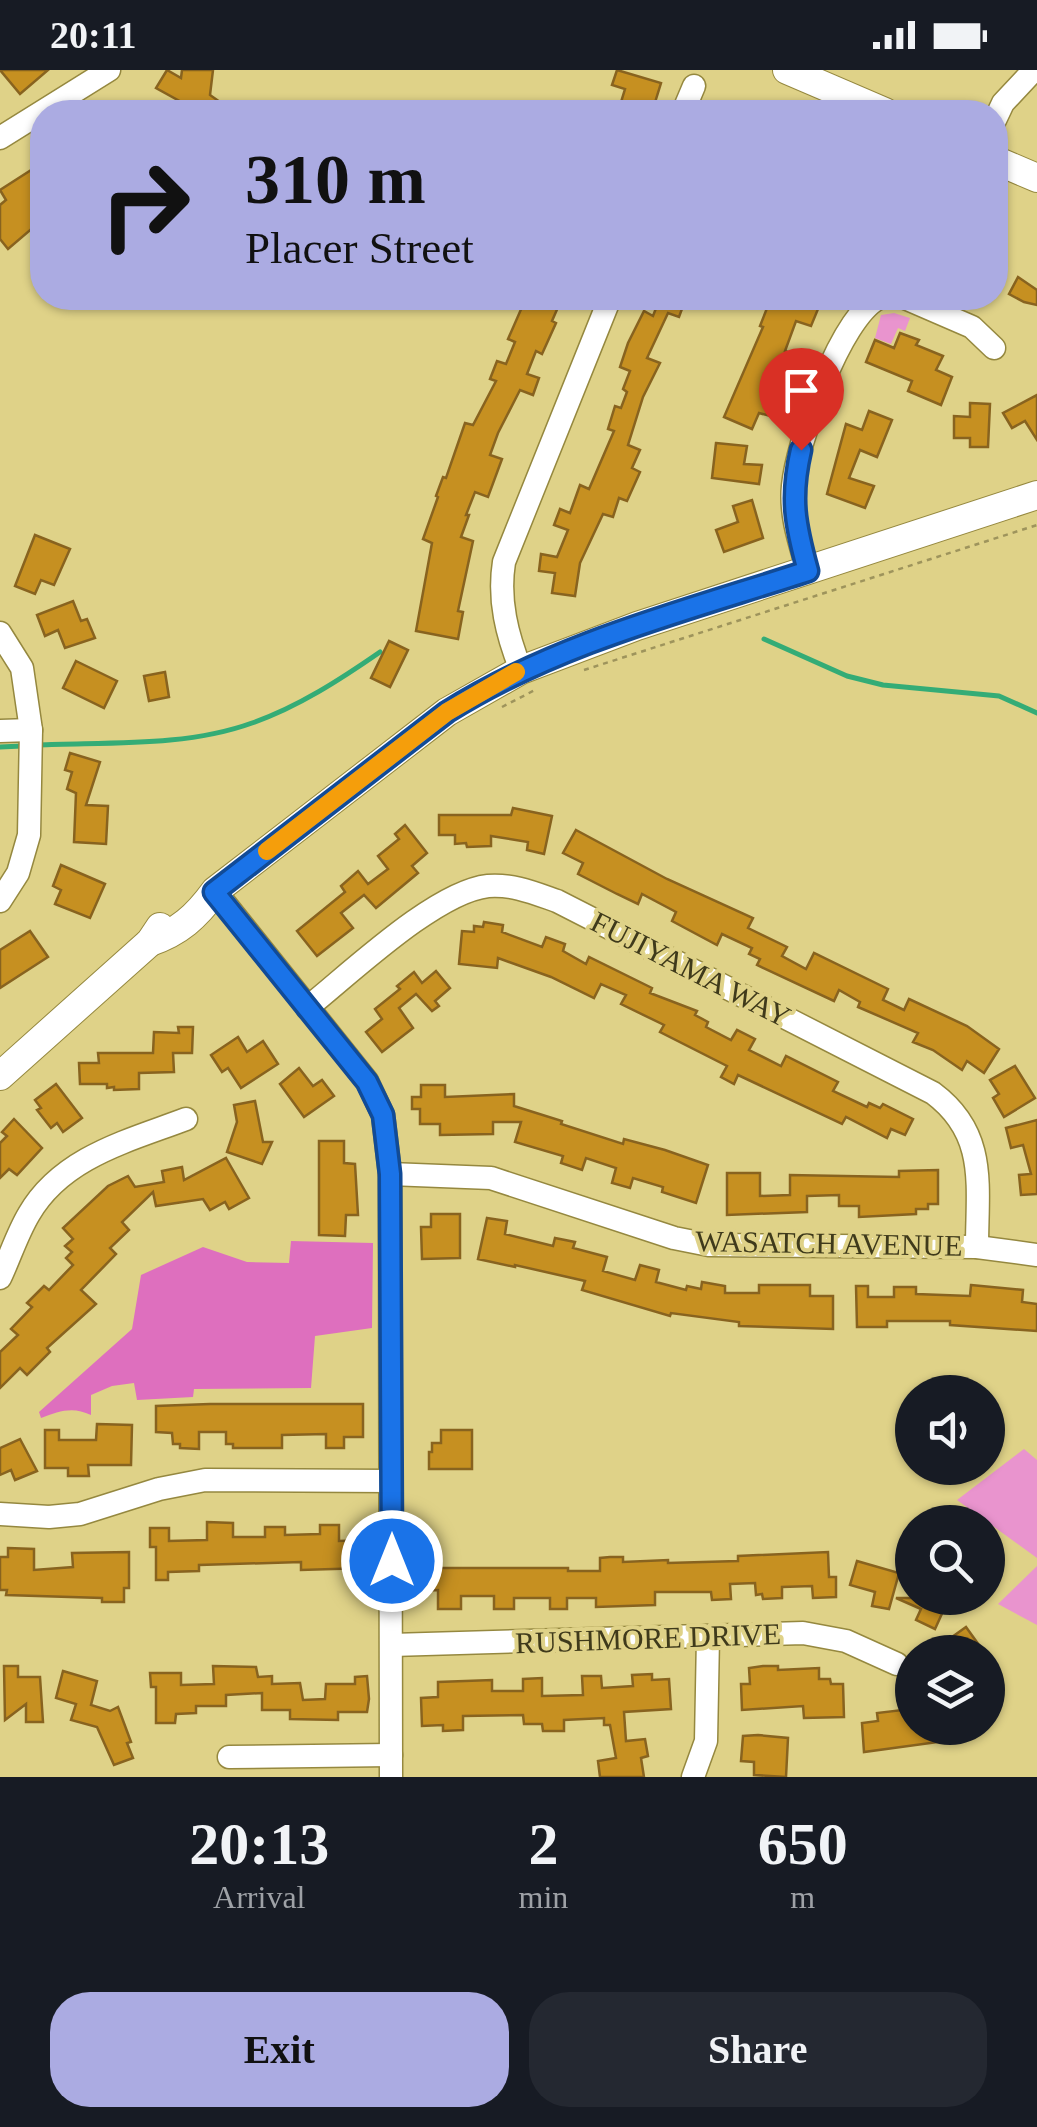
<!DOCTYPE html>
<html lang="en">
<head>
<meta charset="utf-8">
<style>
	:root { --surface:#171b24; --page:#242831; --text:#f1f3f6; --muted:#9ea1a6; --accent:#ababe2 }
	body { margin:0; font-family:"Times New Roman",serif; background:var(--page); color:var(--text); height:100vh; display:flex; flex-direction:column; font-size:38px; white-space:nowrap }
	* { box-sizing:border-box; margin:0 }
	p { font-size:32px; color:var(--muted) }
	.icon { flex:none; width:55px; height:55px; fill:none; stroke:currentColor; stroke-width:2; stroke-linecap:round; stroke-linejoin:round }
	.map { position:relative; height:1707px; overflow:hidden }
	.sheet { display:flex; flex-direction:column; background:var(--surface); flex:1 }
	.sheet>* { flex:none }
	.banner { position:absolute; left:30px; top:30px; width:978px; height:210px; border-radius:40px; box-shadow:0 2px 8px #0004; background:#ababe2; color:#111; overflow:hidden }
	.buttons { position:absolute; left:895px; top:1305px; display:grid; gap:20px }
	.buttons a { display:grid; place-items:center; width:110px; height:110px; border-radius:50%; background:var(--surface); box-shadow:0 2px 8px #0004; font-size:50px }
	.pin { position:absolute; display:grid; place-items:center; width:85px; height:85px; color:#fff; margin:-102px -42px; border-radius:50% 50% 50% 0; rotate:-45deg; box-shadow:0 0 10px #0007 }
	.pin .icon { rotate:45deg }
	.me { position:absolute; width:110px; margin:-55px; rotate:0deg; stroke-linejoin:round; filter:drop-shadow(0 0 8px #0008) }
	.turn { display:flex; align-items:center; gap:35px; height:210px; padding:0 50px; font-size:45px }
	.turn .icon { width:130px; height:130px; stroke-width:2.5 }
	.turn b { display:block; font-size:70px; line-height:85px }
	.eta { display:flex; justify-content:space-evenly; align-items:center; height:170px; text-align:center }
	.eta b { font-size:60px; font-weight:800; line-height:70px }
	.cta { display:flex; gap:20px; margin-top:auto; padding:20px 50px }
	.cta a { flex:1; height:115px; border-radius:40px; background:var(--accent); color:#111; font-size:40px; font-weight:800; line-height:115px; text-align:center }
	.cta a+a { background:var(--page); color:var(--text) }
	.status { display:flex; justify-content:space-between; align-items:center; height:70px; padding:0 50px; background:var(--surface); direction:ltr }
	.status svg { height:28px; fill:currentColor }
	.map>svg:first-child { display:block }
	.green { fill:#e994ce }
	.forest { fill:#de6fbe }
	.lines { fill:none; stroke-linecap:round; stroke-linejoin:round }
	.stream { stroke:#34ac76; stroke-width:5 }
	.building { fill:#c69021; stroke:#88631f; stroke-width:2.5 }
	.minor-casing { stroke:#95883f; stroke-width:25 }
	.major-casing { stroke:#95883f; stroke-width:30 }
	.path { stroke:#9e945c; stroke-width:2.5; stroke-dasharray:5 5; stroke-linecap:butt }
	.minor { stroke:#fff; stroke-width:22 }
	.major { stroke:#fff; stroke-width:28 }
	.route-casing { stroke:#114b97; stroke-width:25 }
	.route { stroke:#1a73e8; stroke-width:18 }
	.slow { stroke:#f59e0b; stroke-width:18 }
	.labels { text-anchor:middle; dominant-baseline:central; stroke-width:8; stroke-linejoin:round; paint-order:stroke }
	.street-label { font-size:30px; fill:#3f3a1b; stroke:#dfd288 }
</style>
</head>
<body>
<div class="status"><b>20:11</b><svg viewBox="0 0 49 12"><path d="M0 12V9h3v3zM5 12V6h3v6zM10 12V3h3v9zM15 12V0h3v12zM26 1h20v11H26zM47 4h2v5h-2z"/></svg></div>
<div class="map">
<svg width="1037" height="1707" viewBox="0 0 1037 1707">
	<rect width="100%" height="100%" fill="#dfd288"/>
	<g class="green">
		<polygon points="894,243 910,248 905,261 898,258 891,274 875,268 881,245"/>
		<polygon points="1024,1379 1037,1390 1037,1488 957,1430"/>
		<polygon points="1037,1496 1037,1555 998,1534"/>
	</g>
	<path class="forest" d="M291,1171L373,1173L372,1258L315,1266L311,1318L194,1319L193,1327L137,1330L134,1313L112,1316L91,1325V1345C73,1336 59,1341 41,1348L39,1342L132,1259L141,1205L203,1177L247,1192L289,1193Z"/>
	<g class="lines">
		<g class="stream">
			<polyline points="764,569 847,606 883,615 999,626 1037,643"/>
			<path d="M38,675C107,672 186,677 252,653C298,637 341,609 380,582"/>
			<polyline points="0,677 22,676"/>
		</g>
	</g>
	<g class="building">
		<polygon points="0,0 48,0 20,24"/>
		<polygon points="167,0 181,8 182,0 213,0 210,25 220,32 213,42 177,42 183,33 156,18"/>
		<polygon points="617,0 661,13 652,42 618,42 625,19 612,15"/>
		<polygon points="42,93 42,150 8,179 0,169 0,135 6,130 0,120"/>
		<polygon points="1018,207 1037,220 1037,235 1024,232 1009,224"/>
		<polygon points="526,228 562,228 552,251 556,253 542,284 536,281 527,304 539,308 533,325 520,320 498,363 490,385 502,389 488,427 475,422 466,445 469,445 461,467 473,471 458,541 463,542 458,569 416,561 432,473 423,469 438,427 436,426 443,407 446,408 465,353 473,355 496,311 490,309 497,291 506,294 515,272 508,269"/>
		<polygon points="660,228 686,228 679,247 668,243 647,288 660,293 643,327 628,375 640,380 632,398 640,402 627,431 619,428 613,447 603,444 580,493 575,526 552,523 555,503 539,501 541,484 557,487 568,460 554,455 560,439 570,443 580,415 589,419 614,361 608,359 615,336 621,338 627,322 623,319 630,301 620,297 628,273 644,241 653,246"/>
		<polygon points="771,228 790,228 818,239 811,256 796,251 785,281 798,286 791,303 778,298 768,326 780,331 774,347 759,343 752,359 724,347 763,257 760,256"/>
		<polygon points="900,263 919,270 916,275 943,286 936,300 952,307 941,335 908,321 912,311 866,292 875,270 894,278"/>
		<polygon points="1037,325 1037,370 1025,351 1012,358 1003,343"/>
		<polygon points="970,333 990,334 988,377 970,377 970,368 954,368 954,346 970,347"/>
		<polygon points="869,341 892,350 877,387 860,380 849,408 874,416 865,438 827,424 846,354 862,360"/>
		<polygon points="716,373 747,376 744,394 762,395 759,414 712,408"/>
		<polygon points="752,430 763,468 724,482 716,460 738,452 733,436"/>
		<polygon points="35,465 70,479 54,515 41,510 35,524 15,516"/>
		<polygon points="73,531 81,551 87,549 95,568 65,578 58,560 45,566 37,545"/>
		<polygon points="389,571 408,580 390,617 371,608"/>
		<polygon points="76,591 117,611 104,638 63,618"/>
		<polygon points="165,602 169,627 149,631 144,606"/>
		<polygon points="70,683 100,692 86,735 108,736 106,774 74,772 76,723 67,719 72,702 65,700"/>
		<polygon points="513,738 552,746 544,784 527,780 528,772 491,766 491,776 467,777 466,773 455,774 455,765 439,765 439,745 511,745"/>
		<polygon points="405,755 427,783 412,796 418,803 376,838 364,825 341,843 353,858 317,886 297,861 345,822 341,816 358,801 368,814 388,799 378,786 399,769 395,764"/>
		<polygon points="576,760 667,809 753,848 748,858 787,877 782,886 806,899 814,883 888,919 883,930 904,940 909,929 967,956 999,979 984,1003 967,991 962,1000 933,980 913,972 918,963 858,937 860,932 839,920 834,931 757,895 760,889 749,884 752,878 722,864 717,875 672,851 676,842 642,824 638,834 617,824 578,804 583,793 563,783"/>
		<polygon points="61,795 105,814 90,848 55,834 61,820 53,816"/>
		<polygon points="484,852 503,855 502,862 542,877 546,867 565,874 563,881 586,894 589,887 652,918 650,923 697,941 695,945 708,952 706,957 731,970 737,960 755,969 749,980 781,996 786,986 838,1012 833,1021 867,1037 869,1033 880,1038 883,1034 913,1049 905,1065 891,1059 887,1068 846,1047 842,1054 738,1005 734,1014 721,1007 727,996 660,962 664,955 621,934 626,925 601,914 594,928 551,907 498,888 497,898 459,894 462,861 474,862 474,856 483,857"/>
		<polygon points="30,861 48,887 0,918 0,880"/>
		<polygon points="436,901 450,918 435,931 439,936 432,941 416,924 399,938 413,958 382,982 366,962 382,949 375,939 400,919 397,916 414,902 422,913"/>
		<polygon points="178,957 193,957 192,983 173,983 174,1002 139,1003 139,1019 114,1020 114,1017 107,1018 107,1014 80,1014 79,993 99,993 98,983 153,983 154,962 179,963"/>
		<polygon points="238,967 247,982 263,971 278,994 241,1018 228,998 222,1002 211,985"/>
		<polygon points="1015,996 1035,1028 1004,1047 993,1028 999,1024 990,1010"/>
		<polygon points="299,998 313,1016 322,1010 334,1026 304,1047 280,1014"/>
		<polygon points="56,1014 82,1048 63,1062 57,1053 51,1058 37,1040 41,1038 35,1030"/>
		<polygon points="421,1015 445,1015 445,1027 514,1024 514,1036 562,1051 561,1054 623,1074 624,1069 665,1080 708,1095 696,1133 662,1122 663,1117 633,1108 630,1118 612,1113 616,1098 586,1088 582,1100 561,1093 563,1086 515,1072 521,1052 493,1052 493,1064 440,1065 440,1054 420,1054 420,1039 412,1039 412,1027 421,1027"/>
		<polygon points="255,1031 263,1072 272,1072 262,1094 227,1082 237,1052 234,1035"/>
		<polygon points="14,1049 42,1078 17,1105 9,1099 0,1108 0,1073 7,1066 2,1062"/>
		<polygon points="1037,1050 1037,1124 1021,1125 1019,1105 1031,1104 1023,1075 1011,1078 1006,1058"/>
		<polygon points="319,1071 344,1071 344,1093 355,1094 358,1145 346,1145 345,1166 319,1165"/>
		<polygon points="226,1088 249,1128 229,1139 225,1132 210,1140 203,1129 156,1136 153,1122 122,1152 129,1160 110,1178 116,1184 81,1220 96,1234 47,1278 50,1282 27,1305 20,1298 0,1318 0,1282 18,1265 11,1259 32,1237 27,1233 44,1216 49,1220 73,1195 66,1188 72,1182 65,1176 73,1169 63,1158 108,1116 128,1106 135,1117 164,1112 162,1101 182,1097 184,1110"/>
		<polygon points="938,1100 938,1134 928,1134 928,1139 916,1139 916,1144 859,1147 859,1136 839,1136 839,1125 807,1126 807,1142 727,1145 727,1103 760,1103 760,1126 790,1125 790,1105 899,1107 899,1101"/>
		<polygon points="431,1144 460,1144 460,1188 422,1189 421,1157 431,1157"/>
		<polygon points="487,1148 507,1151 505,1164 553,1176 555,1168 575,1172 573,1178 607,1187 603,1201 635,1210 640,1195 659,1200 656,1212 686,1220 687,1216 701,1219 702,1212 725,1216 725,1223 759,1223 759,1215 810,1215 810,1226 833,1226 833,1259 739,1256 739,1252 671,1243 670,1246 582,1220 585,1211 515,1195 515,1197 478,1189"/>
		<polygon points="971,1215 1023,1220 1022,1232 1037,1234 1037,1261 950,1255 950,1251 887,1251 887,1257 857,1257 856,1216 868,1216 868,1227 894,1227 894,1217 916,1217 916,1224 970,1226"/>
		<polygon points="210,1334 363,1334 363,1367 344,1367 344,1378 326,1378 326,1364 282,1365 282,1378 233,1378 233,1374 226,1374 226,1362 199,1362 199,1379 180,1378 180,1374 173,1374 172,1363 156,1362 156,1336"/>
		<polygon points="97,1354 132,1355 131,1395 88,1395 89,1406 68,1406 68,1398 45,1398 45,1360 59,1360 59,1370 96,1370"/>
		<polygon points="441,1360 472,1360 472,1399 429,1399 429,1382 432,1382 432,1373 441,1373"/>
		<polygon points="20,1369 37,1401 15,1410 11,1400 0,1405 0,1378"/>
		<polygon points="207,1452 233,1453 233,1467 265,1467 265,1457 285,1457 285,1465 320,1464 320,1455 339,1455 339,1471 365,1470 366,1498 301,1500 301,1492 199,1495 199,1501 168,1502 168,1510 156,1510 156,1477 150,1477 150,1458 169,1458 169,1471 207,1470"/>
		<polygon points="8,1478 34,1479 34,1500 73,1497 72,1483 129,1482 129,1518 124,1518 124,1532 102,1532 102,1528 6,1525 7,1520 0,1520 0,1487 8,1487"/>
		<polygon points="828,1482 829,1507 836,1507 836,1527 813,1528 812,1516 782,1517 782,1528 763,1529 762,1524 756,1525 755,1513 730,1514 731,1529 712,1530 711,1522 655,1522 655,1535 596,1537 596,1528 567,1528 567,1539 550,1539 550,1528 514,1528 514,1539 494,1539 494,1526 461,1526 461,1539 438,1539 438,1520 418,1521 417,1509 418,1498 568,1498 568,1501 600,1501 600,1488 610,1487 623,1487 623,1492 668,1490 668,1493 738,1491 738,1486"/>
		<polygon points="857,1491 899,1503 889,1539 872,1536 875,1522 850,1515"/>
		<polygon points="896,1528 949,1528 935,1559 916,1550 921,1539"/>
		<polygon points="966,1557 984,1582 953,1582 945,1572"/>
		<polygon points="4,1596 18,1596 18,1607 40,1607 43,1652 26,1652 26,1634 5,1650"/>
		<polygon points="213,1596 256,1597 258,1607 272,1606 272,1614 300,1613 303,1630 325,1629 326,1614 355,1614 355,1607 367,1606 369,1629 367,1642 338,1642 338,1650 290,1649 290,1640 262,1640 262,1623 226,1625 226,1636 196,1636 196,1643 176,1644 175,1653 156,1653 156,1617 151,1617 150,1603 181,1603 181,1615 214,1614"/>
		<polygon points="763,1596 778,1596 778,1600 819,1598 819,1609 830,1609 831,1614 843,1614 844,1647 804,1648 803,1636 742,1640 741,1614 750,1614 749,1598"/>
		<polygon points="63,1601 97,1611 91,1635 110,1641 118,1637 131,1672 127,1673 133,1688 114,1695 97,1657 71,1650 76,1634 56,1628"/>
		<polygon points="652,1604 652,1610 669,1609 671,1639 624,1642 626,1671 645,1669 648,1686 641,1688 644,1707 600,1707 598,1691 616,1688 610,1655 604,1655 604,1648 564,1650 564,1661 543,1661 542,1654 524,1654 523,1645 463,1646 463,1660 443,1661 443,1655 422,1656 421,1628 438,1627 438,1612 492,1610 492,1621 523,1621 523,1609 542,1608 542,1626 583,1625 582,1606 601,1606 602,1618 633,1616 632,1605"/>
		<polygon points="902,1640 903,1644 912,1643 912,1658 935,1658 938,1672 864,1682 862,1653 878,1651 877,1643"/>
		<polygon points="758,1665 788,1668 786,1707 754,1705 754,1692 741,1691 743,1666"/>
	</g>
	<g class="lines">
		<defs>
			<g id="minor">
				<polyline points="683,42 694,16"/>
				<polyline points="995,50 1003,33 1034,0"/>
				<polyline points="0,68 109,0"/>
				<polyline points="905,228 972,257 994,278"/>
				<path d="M808,501C800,473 790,445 793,416C797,373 840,247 879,228"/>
				<polyline points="0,563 22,598 31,660 29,765 18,803 0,831"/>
				<path d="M521,600C507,565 498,530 504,492L610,228"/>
				<polyline points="0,661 31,660"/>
				<polyline points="215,821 367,1011 383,1045 390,1104 391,1707"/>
				<path d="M307,938C351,903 435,822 488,816C513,814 534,823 557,831L933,1023C988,1064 977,1116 977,1177"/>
				<polyline points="390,1104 491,1108 674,1168 709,1175 977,1177 1037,1185"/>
				<path d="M0,1208C10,1187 17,1164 29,1144C62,1087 128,1071 186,1049"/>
				<polyline points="0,1444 49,1447 80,1444 159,1419 205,1410 391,1411"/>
				<polyline points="392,1575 803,1563 846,1571 897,1594"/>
				<polyline points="229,1687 391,1685"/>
				<polyline points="693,1707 706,1671 708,1567"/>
			</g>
			<g id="major">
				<polyline points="787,0 885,42"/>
				<polyline points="995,90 1037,108"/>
				<path d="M150,872C179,862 196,847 215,821L447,642L521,600L637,556L1037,425"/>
				<polyline points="0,1006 150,872 160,857"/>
			</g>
		</defs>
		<use href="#minor" class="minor-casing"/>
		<use href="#major" class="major-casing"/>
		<g class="path">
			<polyline points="584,600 1037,455"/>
			<polyline points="502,637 535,620"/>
		</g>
		<use href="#minor" class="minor"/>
		<use href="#major" class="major"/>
	</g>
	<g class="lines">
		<defs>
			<path id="route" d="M392,1491L390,1104L383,1045L367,1012L214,822L447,642C557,573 685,541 808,501C795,454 790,428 801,380"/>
		</defs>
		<use href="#route" class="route-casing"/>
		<use href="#route" class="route"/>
		<polyline class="slow" points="267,781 447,642 516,602"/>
	</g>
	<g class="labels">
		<g class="street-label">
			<text transform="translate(691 899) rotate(27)">FUJIYAMA WAY</text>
			<text transform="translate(829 1173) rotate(1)">WASATCH AVENUE</text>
			<text transform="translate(648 1568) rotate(-2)">RUSHMORE DRIVE</text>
		</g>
	</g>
</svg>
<div class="buttons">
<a><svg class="icon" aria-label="sound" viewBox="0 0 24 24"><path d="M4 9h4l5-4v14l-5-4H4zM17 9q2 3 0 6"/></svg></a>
<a><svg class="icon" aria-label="search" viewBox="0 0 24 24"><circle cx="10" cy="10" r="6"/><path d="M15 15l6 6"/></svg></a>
<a><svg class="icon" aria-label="layers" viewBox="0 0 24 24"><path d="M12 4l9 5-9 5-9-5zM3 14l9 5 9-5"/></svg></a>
</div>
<div class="pin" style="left:801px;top:380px;background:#d93025"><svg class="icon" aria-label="arrive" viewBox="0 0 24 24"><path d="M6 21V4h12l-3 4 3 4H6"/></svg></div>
<svg class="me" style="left:392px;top:1491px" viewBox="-20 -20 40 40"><circle r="17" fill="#1a73e8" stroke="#fff" stroke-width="3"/><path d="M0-11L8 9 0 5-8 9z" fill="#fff"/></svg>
<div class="banner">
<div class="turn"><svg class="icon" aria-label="right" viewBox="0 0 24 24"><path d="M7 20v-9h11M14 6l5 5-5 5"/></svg><div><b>310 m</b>Placer Street</div></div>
</div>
</div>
<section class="sheet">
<div class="eta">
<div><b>20:13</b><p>Arrival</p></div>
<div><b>2</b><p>min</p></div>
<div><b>650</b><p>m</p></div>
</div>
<div class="cta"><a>Exit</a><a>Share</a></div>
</section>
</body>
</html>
